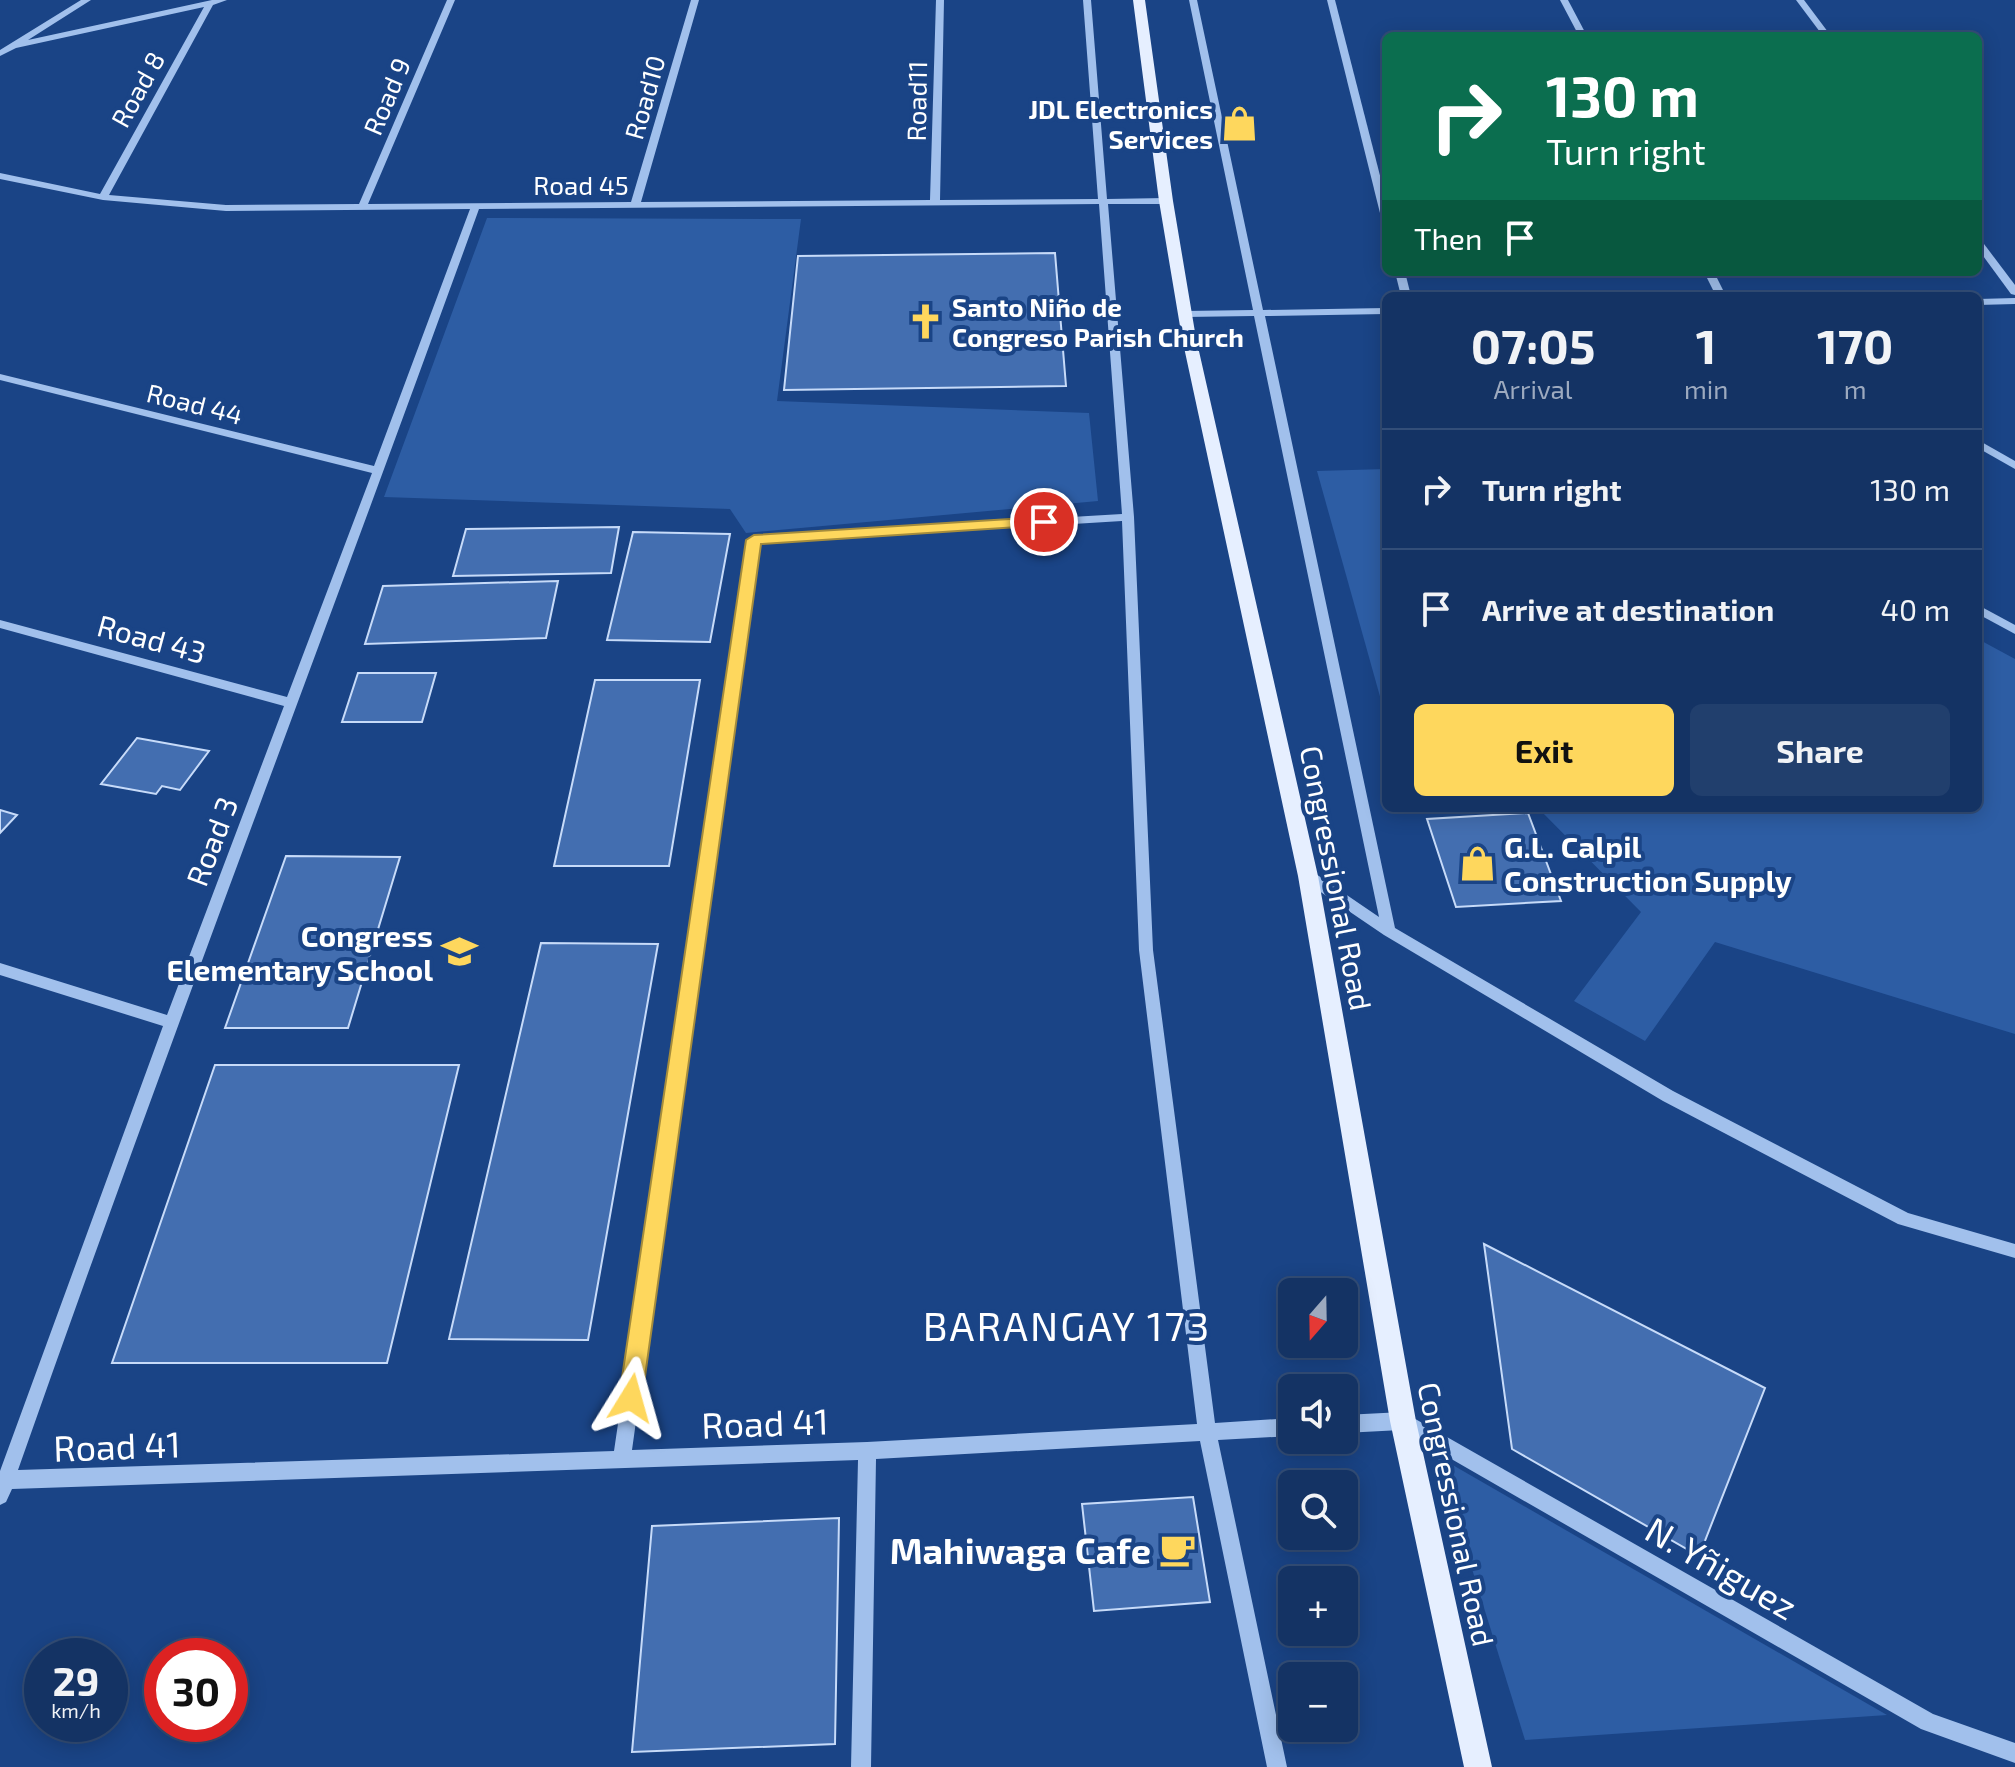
<!DOCTYPE html>
<html lang="en">
<head>
<meta charset="utf-8">
<style>
	:root { --surface:#143364; --page:#213f6d; --text:#f1f3f6; --muted:#9daabf; --line:#334e78; --accent:#fed75d }
	body { margin:0; font-family:"Exo 2",sans-serif; background:var(--page); color:var(--text); height:100vh; display:flex; flex-direction:column; font-size:30px; white-space:nowrap }
	* { box-sizing:border-box; margin:0 }
	p { font-size:26px; color:var(--muted) }
	.icon { flex:none; width:44px; height:44px; fill:none; stroke:currentColor; stroke-width:2; stroke-linecap:round; stroke-linejoin:round }
	.map { position:relative; flex:1; overflow:hidden }
	.details { position:absolute; left:1382px; top:292px; width:600px; height:520px; display:flex; flex-direction:column; background:var(--surface); border-radius:12px; box-shadow:0 4px 20px #0003,0 0 0 2px var(--line) }
	.details>* { flex:none }
	.top-card { position:absolute; left:1382px; top:32px; width:600px; height:244px; border-radius:12px; box-shadow:0 4px 20px #0003,0 0 0 2px var(--line); background:#0b6e4f; color:#fff; overflow:hidden }
	.needle { width:52px; rotate:200deg }
	.fabs { position:absolute; left:1278px; top:1278px; display:grid; gap:16px }
	.fabs a { display:grid; place-items:center; width:80px; height:80px; border-radius:12px; background:var(--surface); box-shadow:0 4px 20px #0003,0 0 0 2px var(--line); font-size:40px }
	.speed { position:absolute; left:24px; top:1638px; display:flex; gap:16px; font-size:40px; font-weight:700; text-align:center }
	.speed>* { display:grid; place-content:center; width:104px; height:104px; border-radius:50%; background:var(--surface); box-shadow:0 4px 20px #0003,0 0 0 2px var(--line); line-height:1 }
	.speed small { font-size:20px; font-weight:400 }
	.speed .limit { border:12px solid #d22; background:#fff; color:#111 }
	.pin { position:absolute; display:grid; place-items:center; width:68px; height:68px; color:#fff; margin:-34px; border:4px solid #fff; border-radius:50%; box-shadow:0 2px 8px #0007 }
	.me { position:absolute; width:88px; margin:-44px; rotate:8deg; stroke-linejoin:round; filter:drop-shadow(0 0 6px #0008) }
	.turn { display:flex; align-items:center; gap:28px; height:168px; padding:0 32px; font-size:36px }
	.turn .icon { width:104px; height:104px; stroke-width:2.5 }
	.turn b { display:block; font-size:56px; line-height:68px }
	.then { display:flex; align-items:center; height:76px; padding:0 32px; background:#0003; gap:16px; font-size:30px }
	.eta { display:flex; justify-content:space-evenly; align-items:center; height:136px; text-align:center }
	.eta b { font-size:48px; font-weight:700; line-height:56px }
	.cta { display:flex; gap:16px; margin-top:auto; padding:16px 32px }
	.cta a { flex:1; height:92px; border-radius:12px; background:var(--accent); color:#111; font-size:32px; font-weight:700; line-height:92px; text-align:center }
	.cta a+a { background:var(--page); color:var(--text) }
	ul { padding:0; list-style:none }
	li { display:flex; align-items:center; gap:24px; height:120px; padding:0 32px; border-top:2px solid var(--line) }
	li div { flex:1 }
	li b { display:block; font-size:30px }
	li em { font-style:normal }
	.map>svg:first-child { display:block }
	.green { fill:#2d5da4 }
	.building { fill:#436eb0; stroke:#c7dbf9; stroke-width:2 }
	.lines { fill:none; stroke-linecap:round; stroke-linejoin:round }
	.minor { fill:#a1c0ec; fill-rule:evenodd }
	.major { fill:#e6efff; fill-rule:evenodd }
	.route { fill:#fed75d; stroke:#a58c3c; stroke-width:2 }
	.labels { text-anchor:middle; dominant-baseline:central; stroke-width:8; stroke-linejoin:round; paint-order:stroke }
	.far-street-label { font-size:26px; fill:#fff; stroke:#1a4486 }
	.far-poi-label { font-size:26px; font-weight:bold; fill:#fff; stroke:#1a4486; text-anchor:end }
	.street-label { font-size:30px; fill:#fff; stroke:#1a4486 }
	.poi-label { font-size:30px; font-weight:bold; fill:#fff; stroke:#1a4486; text-anchor:start }
	.near-street-label { font-size:36px; fill:#fff; stroke:#1a4486 }
	.near-poi-label { font-size:36px; font-weight:bold; fill:#fff; stroke:#1a4486; text-anchor:end }
	.near-quarter-label { font-size:40px; letter-spacing:2px; fill:#fff; stroke:#1a4486 }
</style>
</head>
<body>
<div class="map">
<svg width="2015" height="1767" viewBox="0 0 2015 1767">
	<rect width="100%" height="100%" fill="#1a4486"/>
	<g class="green">
		<polygon points="487,218 801,219 777,401 1089,413 1098,501 746,533 730,509 384,497"/>
		<polygon points="1386,469 1386,718 1317,471"/>
		<polygon points="1978,639 2015,659 2015,1034 1715,942 1645,1041 1574,1001 1641,912 1538,808 1978,808"/>
		<polygon points="1437,1456 1887,1715 1525,1740"/>
	</g>
	<g class="building">
		<polygon points="1055,253 1066,386 784,390 798,256"/>
		<polygon points="619,527 611,573 453,576 466,529"/>
		<polygon points="633,532 730,534 710,642 607,640"/>
		<polygon points="558,581 546,638 365,644 383,586"/>
		<polygon points="358,673 436,673 422,722 342,722"/>
		<polygon points="595,680 700,680 669,866 554,866"/>
		<polygon points="137,738 209,751 180,790 162,786 156,794 101,784"/>
		<polygon points="0,810 17,815 0,833"/>
		<polygon points="1528,813 1561,901 1456,907 1427,819"/>
		<polygon points="286,856 400,857 348,1028 225,1028"/>
		<polygon points="541,943 658,944 588,1340 449,1339"/>
		<polygon points="215,1065 459,1065 387,1363 112,1363"/>
		<polygon points="1484,1244 1765,1388 1699,1556 1512,1449"/>
		<polygon points="1193,1497 1210,1602 1094,1611 1082,1504"/>
		<polygon points="839,1518 835,1744 632,1752 652,1526"/>
	</g>
	<g class="lines">
		<g class="minor">
			<path d="M81,0H91L28,40L212,0H227L213,5L109,195L226,205L359,204L447,0H455L368,204L631,202L691,0H699L641,202L930,200L936,0H944L940,200L1098,199L1083,0H1091L1107,199L1166,198L1171,201L1166,204H1108L1134,517L1153,950L1215,1423L1292,1418V1436L1218,1440L1287,1767H1267L1200,1441L876,1459L871,1767H851L858,1460L12,1489L6,1502L0,1505V1471L163,1026L0,975V963L167,1015L284,706L0,628V620L287,697L372,473L0,380V374L374,466L470,209L226,211L103,200L0,179V173L100,194L204,7L16,48L0,56V50ZM1099,204L1122,514L754,536L748,540L614,1451L18,1470C166,1048 327,630 479,209ZM1122,521L1139,950L1197,1424L867,1442L632,1450L759,543Z"/>
			<polygon points="1189,0 1197,0 1263,310 1386,308 1386,314 1265,316 1395,928 1673,1091 1908,1213 2015,1244 2015,1258 1898,1224 1663,1101 1384,935 1303,880 1301,876 1303,872 1313,872 1379,917 1254,316 1185,317 1180,314 1185,311 1253,310"/>
			<polygon points="1327,0 1335,0 1386,199 1386,220 1381,217"/>
			<polygon points="1560,0 1568,0 1587,36 1579,36"/>
			<polygon points="1796,0 1804,0 1831,36 1823,36"/>
			<polygon points="1978,239 1981,240 2015,285 2015,295 2011,294 1978,249"/>
			<polygon points="1395,272 1405,272 1411,296 1401,296"/>
			<polygon points="1704,272 1714,272 1726,296 1716,296"/>
			<polygon points="2015,298 2015,304 1978,305 1978,299"/>
			<polygon points="1978,440 2015,461 2015,469 1978,448"/>
			<polygon points="1978,605 2015,625 2015,634 1978,614"/>
			<polygon points="1403,1412 1933,1714 2015,1743 2015,1763 1921,1729 1401,1430 1344,1433 1344,1415"/>
		</g>
		<polygon class="major" points="1133,0 1145,0 1173,201 1196,338 1318,876 1416,1421 1492,1767 1464,1767 1390,1421 1298,876 1182,338 1159,201"/>
	</g>
	<polygon class="route" points="1044,517 1050,519 1050,525 761,544 642,1398 639,1405 631,1409 623,1405 619,1398 746,540 754,535"/>
	<defs>
		<symbol id="shop-bare" viewBox="-9 -9 18 18"><path d="M-5-2.5h2.3a2.7 3.5 0 0 1 5.4 0H5L5.5 6h-11ZM-1.5-2.5h3a1.5 2.3 0 0 0-3 0Z" fill="#fed75d" stroke="#1a4486" stroke-width="2.5" paint-order="stroke"/></symbol>
		<symbol id="church-bare" viewBox="-9 -9 18 18"><path d="M-1.2-6h2.4v3.5h3.3v2.4h-3.3V6h-2.4V-.1h-3.3v-2.4h3.3Z" fill="#fed75d" stroke="#1a4486" stroke-width="2.5" paint-order="stroke"/></symbol>
		<symbol id="school-bare" viewBox="-9 -9 18 18"><path d="M0-5L7-2L0 1L-7-2ZM-4 1L0 2.5L4 1V4Q0 6-4 4Z" fill="#fed75d" stroke="#1a4486" stroke-width="2.5" paint-order="stroke"/></symbol>
		<symbol id="cafe-bare" viewBox="-9 -9 18 18"><path d="M-5.5-4.5H6V0H3Q3 3.5 0 3.5H-2.5Q-5.5 3.5-5.5 0ZM3-3.2v2h1.7v-2ZM-6 4.5H4V6H-6Z" fill="#fed75d" stroke="#1a4486" stroke-width="2.5" paint-order="stroke"/></symbol>
	</defs>
	<g fill-rule="evenodd">
		<use href="#shop-bare" x="1214" y="98" width="51" height="51"/>
		<use href="#church-bare" x="900" y="296" width="51" height="51"/>
		<use href="#shop-bare" x="1452" y="838" width="51" height="51"/>
		<use href="#school-bare" x="434" y="926" width="51" height="51"/>
		<use href="#cafe-bare" x="1152" y="1524" width="51" height="51"/>
	</g>
	<g class="labels">
		<g class="far-street-label">
			<text transform="translate(137 89) rotate(-61)">Road 8</text>
			<text transform="translate(386 96) rotate(-67)">Road 9</text>
			<text transform="translate(644 97) rotate(-74)">Road10</text>
			<text transform="translate(916 101) rotate(-89)">Road11</text>
			<text x="581" y="184">Road 45</text>
			<text transform="translate(195 403) rotate(14)">Road 44</text>
		</g>
		<g class="far-poi-label">
			<text x="1213" y="108">JDL Electronics<tspan x="1213" dy="30">Services</tspan></text>
			<text x="952" y="306" text-anchor="start">Santo Niño de<tspan x="952" dy="30">Congreso Parish Church</tspan></text>
		</g>
		<g class="street-label">
			<text transform="translate(152 638) rotate(15)">Road 43</text>
			<text transform="translate(211 841) rotate(-69)">Road 3</text>
			<text transform="translate(1337 878) rotate(79)">Congressional Road</text>
			<text transform="translate(1457 1514) rotate(78)">Congressional Road</text>
		</g>
		<g class="poi-label">
			<text x="1504" y="846">G.L. Calpil<tspan x="1504" dy="34">Construction Supply</tspan></text>
			<text x="433" y="935" text-anchor="end">Congress<tspan x="433" dy="34">Elementary School</tspan></text>
		</g>
		<g class="near-street-label">
			<text transform="translate(765 1422) rotate(-2)">Road 41</text>
			<text transform="translate(117 1445) rotate(-2)">Road 41</text>
			<text transform="translate(1722 1567) rotate(30)">N. Yñiguez</text>
		</g>
		<g class="near-poi-label">
			<text x="1151" y="1549">Mahiwaga Cafe</text>
		</g>
		<g class="near-quarter-label">
			<text x="1067" y="1325">BARANGAY 173</text>
		</g>
	</g>
</svg>
<div class="fabs">
<a><svg class="needle" viewBox="-14 -14 28 28"><path d="M0-13l5 13h-10z" fill="#e53935"/><path d="M0 13l5-13h-10z" fill="#9daabf"/></svg></a>
<a><svg class="icon" aria-label="sound" viewBox="0 0 24 24"><path d="M4 9h4l5-4v14l-5-4H4zM17 9q2 3 0 6"/></svg></a>
<a><svg class="icon" aria-label="search" viewBox="0 0 24 24"><circle cx="10" cy="10" r="6"/><path d="M15 15l6 6"/></svg></a>
<a>+</a>
<a>−</a>
</div>
<div class="speed"><div>29<small>km/h</small></div><div class="limit">30</div></div>
<div class="pin" style="left:1044px;top:522px;background:#d93025"><svg class="icon" aria-label="arrive" viewBox="0 0 24 24"><path d="M6 21V4h12l-3 4 3 4H6"/></svg></div>
<svg class="me" style="left:631px;top:1398px" viewBox="-20 -20 40 40"><path d="M0-17L14 15 0 8-14 15z" fill="#fed75d" stroke="#fff" stroke-width="4"/></svg>
<div class="top-card">
<div class="turn"><svg class="icon" aria-label="right" viewBox="0 0 24 24"><path d="M7 20v-9h11M14 6l5 5-5 5"/></svg><div><b>130 m</b>Turn right</div></div>
<div class="then">Then<svg class="icon" aria-label="arrive" viewBox="0 0 24 24"><path d="M6 21V4h12l-3 4 3 4H6"/></svg></div>
</div>
<section class="details">
<div class="eta">
<div><b>07:05</b><p>Arrival</p></div>
<div><b>1</b><p>min</p></div>
<div><b>170</b><p>m</p></div>
</div>
<ul>
<li><svg class="icon" aria-label="right" viewBox="0 0 24 24"><path d="M7 20v-9h11M14 6l5 5-5 5"/></svg><div><b>Turn right</b></div><em>130 m</em></li>
<li><svg class="icon" aria-label="arrive" viewBox="0 0 24 24"><path d="M6 21V4h12l-3 4 3 4H6"/></svg><div><b>Arrive at destination</b></div><em>40 m</em></li>
</ul>
<div class="cta"><a>Exit</a><a>Share</a></div>
</section>
</div>
</body>
</html>
